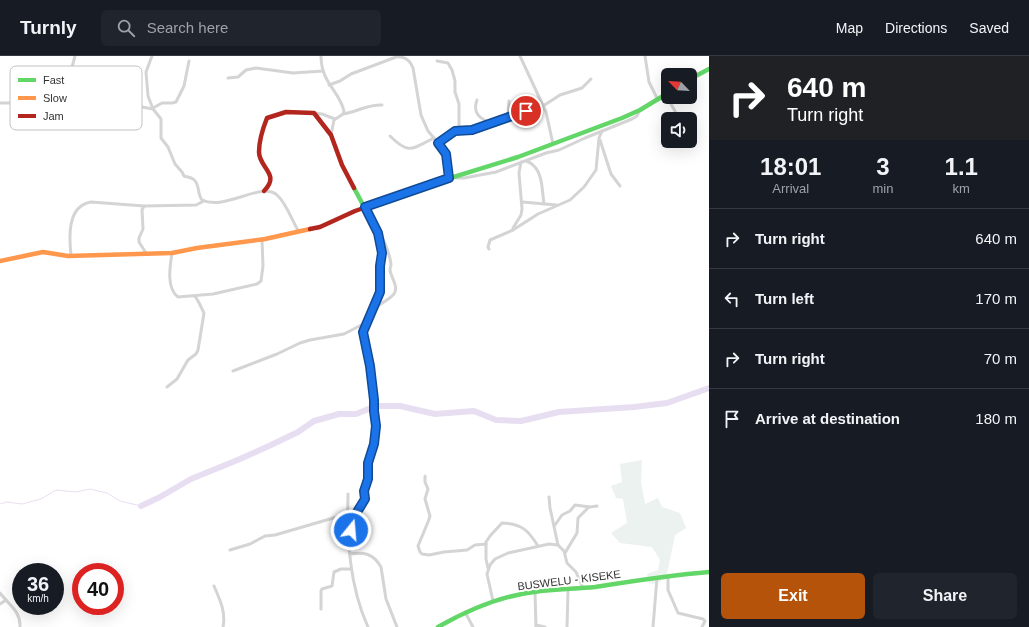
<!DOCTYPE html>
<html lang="en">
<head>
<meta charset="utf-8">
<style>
	:root { --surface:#171b24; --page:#20242c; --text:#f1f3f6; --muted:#9ea1a6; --line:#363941; --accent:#b45309 }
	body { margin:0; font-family:Helvetica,sans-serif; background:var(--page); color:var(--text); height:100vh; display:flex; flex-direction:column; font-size:15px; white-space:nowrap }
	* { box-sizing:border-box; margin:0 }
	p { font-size:13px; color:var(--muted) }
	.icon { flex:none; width:22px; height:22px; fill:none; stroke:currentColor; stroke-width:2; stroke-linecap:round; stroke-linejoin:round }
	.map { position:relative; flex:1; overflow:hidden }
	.side { display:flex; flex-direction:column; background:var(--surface); width:320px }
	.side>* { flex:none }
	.hud { background:#202124; color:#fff; overflow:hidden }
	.needle { width:26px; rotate:295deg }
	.tools { position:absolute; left:661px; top:12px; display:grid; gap:8px }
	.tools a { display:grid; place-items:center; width:36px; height:36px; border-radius:6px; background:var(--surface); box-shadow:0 4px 16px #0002; font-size:20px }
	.speed { position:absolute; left:12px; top:507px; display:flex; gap:8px; font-size:20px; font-weight:700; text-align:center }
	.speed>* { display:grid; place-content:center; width:52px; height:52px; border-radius:50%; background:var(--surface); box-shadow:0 4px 16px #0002; line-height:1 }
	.speed small { font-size:10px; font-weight:400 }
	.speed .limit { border:6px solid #d22; background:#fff; color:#111 }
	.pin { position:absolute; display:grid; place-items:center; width:34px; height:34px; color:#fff; margin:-17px; border:2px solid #fff; border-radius:50%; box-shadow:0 1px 4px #0007 }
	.me { position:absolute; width:44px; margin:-22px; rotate:17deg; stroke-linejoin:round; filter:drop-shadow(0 0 3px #0008) }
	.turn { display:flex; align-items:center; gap:14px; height:84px; padding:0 12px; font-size:18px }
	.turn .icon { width:52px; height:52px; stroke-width:2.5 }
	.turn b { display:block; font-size:28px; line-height:34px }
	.eta { display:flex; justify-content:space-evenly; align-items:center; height:68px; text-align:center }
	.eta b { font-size:24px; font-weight:700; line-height:28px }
	.action { display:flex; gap:8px; margin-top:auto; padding:8px 12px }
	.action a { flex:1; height:46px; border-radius:6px; background:var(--accent); color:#fff; font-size:16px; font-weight:700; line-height:46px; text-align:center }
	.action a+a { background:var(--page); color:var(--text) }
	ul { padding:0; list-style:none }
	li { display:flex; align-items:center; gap:12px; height:60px; padding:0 12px; border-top:1px solid var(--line) }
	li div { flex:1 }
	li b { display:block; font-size:15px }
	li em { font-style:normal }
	header { display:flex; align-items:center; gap:24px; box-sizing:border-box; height:56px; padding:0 20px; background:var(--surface); border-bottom:1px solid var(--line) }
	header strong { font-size:19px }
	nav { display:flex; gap:22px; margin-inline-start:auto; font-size:14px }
	.search { width:280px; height:36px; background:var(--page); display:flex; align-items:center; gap:10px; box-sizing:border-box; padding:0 14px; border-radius:6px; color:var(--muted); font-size:15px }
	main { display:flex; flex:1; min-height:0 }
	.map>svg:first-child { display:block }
	.green { fill:#ecf2ef }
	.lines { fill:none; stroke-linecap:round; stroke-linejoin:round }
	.stream { stroke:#e8def1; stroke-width:1 }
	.river { stroke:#e8def1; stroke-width:6 }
	.street { stroke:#d4d4d4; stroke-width:3 }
	.fast { stroke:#63d668; stroke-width:4.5 }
	.slow { stroke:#ff974d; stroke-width:4.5 }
	.jam { stroke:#b3261e; stroke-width:4.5 }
	.route-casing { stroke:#114b97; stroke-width:10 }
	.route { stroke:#1a73e8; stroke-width:7 }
	.labels { text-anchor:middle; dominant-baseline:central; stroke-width:4; stroke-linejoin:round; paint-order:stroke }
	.street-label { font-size:11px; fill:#323232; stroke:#fff }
	.key { fill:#fff; stroke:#c2c2c2; stroke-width:1 }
	.key-label { font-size:11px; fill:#323232 }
</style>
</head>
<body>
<header>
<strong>Turnly</strong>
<div class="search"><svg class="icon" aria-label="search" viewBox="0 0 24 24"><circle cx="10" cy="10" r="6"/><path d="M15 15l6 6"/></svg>Search here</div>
<nav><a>Map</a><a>Directions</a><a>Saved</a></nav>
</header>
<main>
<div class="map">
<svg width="709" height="571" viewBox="0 0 709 571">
	<rect width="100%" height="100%" fill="#fff"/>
	<polygon class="green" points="642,404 641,426 645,448 658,442 662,451 680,457 686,472 675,479 666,523 653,528 649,527 647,518 658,514 660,504 652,491 620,487 611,477 627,467 623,443 616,442 611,430 622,426 620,408"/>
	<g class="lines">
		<polyline class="stream" points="0,448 7,446 22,448 41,443 56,434 76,436 90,433 107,437 120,445 141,450"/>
		<polyline class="river" points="141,450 160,441 191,423 240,403 271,389 298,376 314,365 339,358 356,358 376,350 400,350 435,358 474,355 496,364 521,365 559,356 634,351 667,347 709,332"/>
		<g class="street">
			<polyline points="152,0 146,16 148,40 153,53"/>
			<path d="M321,0C321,27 339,34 344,55L343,58L334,64L331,79"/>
			<polyline points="520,0 546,56 553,88"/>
			<polyline points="645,0 649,26 658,44"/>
			<polyline points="437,5 448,7 452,14 455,25 455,36 459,48 459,70 455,75"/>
			<polyline points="71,16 77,28"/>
			<polyline points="228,22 238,21 246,14 256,12 293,17 323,15"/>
			<polyline points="68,26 75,0"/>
			<path d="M329,29L340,25L351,18L396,1C405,0 410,4 413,12L421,59L428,75L445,95L449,122"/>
			<polyline points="666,39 676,57 677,63"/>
			<path d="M477,44C472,57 480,63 491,67"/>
			<path d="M0,47H10L19,41L31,40L39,38L53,33L62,26H68L98,33L128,44L142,51L153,53L161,63V82L168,91L175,108L182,116L184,120C187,121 190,121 193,123C200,127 197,138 202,144C225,155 262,125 277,139C287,148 292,165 299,176"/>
			<polyline points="543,50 560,39 582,32 591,23"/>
			<polyline points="153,52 162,47 172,47 176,46 184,30 189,5"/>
			<polyline points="314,57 322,58 335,63"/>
			<path d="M343,58C357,56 368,48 382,49"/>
			<polyline points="508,62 509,45"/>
			<path d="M390,80C409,99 412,93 434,82"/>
			<polyline points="690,82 694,85"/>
			<polyline points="600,84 611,118 620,130"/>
			<polyline points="438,87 451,77 455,75 472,74 518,58 542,48"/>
			<path d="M526,105C529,106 532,108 534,110C543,119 542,136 544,148"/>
			<polyline points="455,121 457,122 464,122 496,116 546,97 559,94 585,82 632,63 637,60 640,54"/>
			<polyline points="522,146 557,149"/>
			<polyline points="144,150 142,154 143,173 139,182 139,186 146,197"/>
			<polyline points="513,172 521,159 522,153 519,117 521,106"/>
			<polyline points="489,193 488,191 490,184 513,174 538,158 570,144 584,131 596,114 599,82 602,75"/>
			<path d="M172,197C170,210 166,232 178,241L213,238L257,228L261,225L263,210L262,184"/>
			<path d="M71,199C69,181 67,150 91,146L144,150L196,149L204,145"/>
			<path d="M374,253C379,248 389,244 394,238C399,230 391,222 390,214C390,212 391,210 391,208C390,200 385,185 380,179"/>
			<polyline points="233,315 277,298 300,287 310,284 344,278 367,266"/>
			<path d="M167,331L177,323L188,304L196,298L198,294L204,257C201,252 198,242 194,240"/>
			<polyline points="425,420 425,426 428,433 425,443 430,460 428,466 418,490 420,496 422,498 429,499 444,496 467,494 475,489 486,488"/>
			<path d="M348,438C347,483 349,529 368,571"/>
			<polyline points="549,441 550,452 558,489"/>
			<polyline points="555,469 562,459 570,455 575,449 590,451 597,450"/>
			<polyline points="230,494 250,488 265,480 275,479 347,458"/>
			<polyline points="565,497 577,477 578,462 589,451"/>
			<path d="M350,498C364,496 373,497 381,511L386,543L397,571"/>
			<path d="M488,512L486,503V486L490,480L502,467C522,468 528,474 538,490"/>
			<polyline points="668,520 668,534 678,557 703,563 705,565 702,571"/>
			<path d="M214,530C220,544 226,556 223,571"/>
			<polyline points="535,536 536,571"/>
			<path d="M0,537C8,548 21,555 20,571"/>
			<polyline points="493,545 487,518 490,509 495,503 508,497 549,488 558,489 564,495 567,507 576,516 583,532"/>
			<polyline points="0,548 6,544"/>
			<polyline points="321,553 321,535 322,533 332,530 334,516 341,513 351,513"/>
			<polyline points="465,556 473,571"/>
			<polyline points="536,569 545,571"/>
			<polyline points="567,571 568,534"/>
			<polyline points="653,571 657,522"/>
		</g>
		<g class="fast">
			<polyline points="690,23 709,13"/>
			<polyline points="431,128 518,101 622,62 640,54 668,37"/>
			<polyline points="354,132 378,177 382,197 380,210 380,236 363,276 370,310 376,371 374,389"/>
			<path d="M438,571C468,554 500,540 534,536C554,533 575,533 595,531C633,525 671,519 709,516"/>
		</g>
		<polyline class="slow" points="0,205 43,196 68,200 172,197 197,192 265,183 310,173"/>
		<g class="jam">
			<path d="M264,135C281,118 259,112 259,96C259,85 263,72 267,62L286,56L314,57L331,79L342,109L354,132"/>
			<polyline points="310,173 320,171 355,155 431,128"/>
			<polyline points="348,481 354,461 365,445 364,435 368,423 368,407 374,389"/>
		</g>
	</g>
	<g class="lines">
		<defs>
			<polyline id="route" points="351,474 354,461 365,443 364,435 368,423 368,407 374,388 376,370 374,355 374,344 370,310 363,276 380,236 380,210 382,197 378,177 365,151 449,122 446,98 438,87 455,75 472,74 526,55"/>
		</defs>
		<use href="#route" class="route-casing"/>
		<use href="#route" class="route"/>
	</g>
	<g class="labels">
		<g class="street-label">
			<text transform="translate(569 524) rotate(-7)">BUSWELU - KISEKE</text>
		</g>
	</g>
	<rect x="10" y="10" width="132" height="64" rx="6" class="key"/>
	<rect x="18" y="22" width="18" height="4" fill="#63d668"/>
	<rect x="18" y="40" width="18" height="4" fill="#ff974d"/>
	<rect x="18" y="58" width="18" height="4" fill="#b3261e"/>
	<g class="key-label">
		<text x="43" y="28">Fast</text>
		<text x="43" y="46">Slow</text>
		<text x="43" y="64">Jam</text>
	</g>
</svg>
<div class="tools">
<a><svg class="needle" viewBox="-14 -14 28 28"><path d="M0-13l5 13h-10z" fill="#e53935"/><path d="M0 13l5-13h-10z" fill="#9ea1a6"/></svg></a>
<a><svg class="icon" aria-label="sound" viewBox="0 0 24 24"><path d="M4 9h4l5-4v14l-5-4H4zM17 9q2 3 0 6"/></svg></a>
</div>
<div class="speed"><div>36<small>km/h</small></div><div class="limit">40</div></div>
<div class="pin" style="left:526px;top:55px;background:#d93025"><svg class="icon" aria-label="arrive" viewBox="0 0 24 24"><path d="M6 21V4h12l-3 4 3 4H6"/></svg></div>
<svg class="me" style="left:351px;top:474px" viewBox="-20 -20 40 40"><circle r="17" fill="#1a73e8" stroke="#fff" stroke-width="3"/><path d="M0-11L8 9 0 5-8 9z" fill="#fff"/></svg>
</div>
<section class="side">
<div class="hud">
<div class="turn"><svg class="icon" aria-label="right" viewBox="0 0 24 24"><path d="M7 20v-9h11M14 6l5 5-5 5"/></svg><div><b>640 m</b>Turn right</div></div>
</div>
<div class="eta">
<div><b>18:01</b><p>Arrival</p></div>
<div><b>3</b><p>min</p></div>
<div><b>1.1</b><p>km</p></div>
</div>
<ul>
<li><svg class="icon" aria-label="right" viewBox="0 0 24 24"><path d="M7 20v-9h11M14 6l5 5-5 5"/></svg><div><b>Turn right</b></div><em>640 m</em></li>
<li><svg class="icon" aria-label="left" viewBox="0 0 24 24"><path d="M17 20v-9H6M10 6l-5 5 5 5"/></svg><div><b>Turn left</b></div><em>170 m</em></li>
<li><svg class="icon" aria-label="right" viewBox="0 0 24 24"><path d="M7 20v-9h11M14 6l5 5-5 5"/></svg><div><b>Turn right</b></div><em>70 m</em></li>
<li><svg class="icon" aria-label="arrive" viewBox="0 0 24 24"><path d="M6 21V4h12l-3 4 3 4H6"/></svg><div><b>Arrive at destination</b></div><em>180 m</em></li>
</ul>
<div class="action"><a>Exit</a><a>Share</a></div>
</section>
</main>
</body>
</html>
